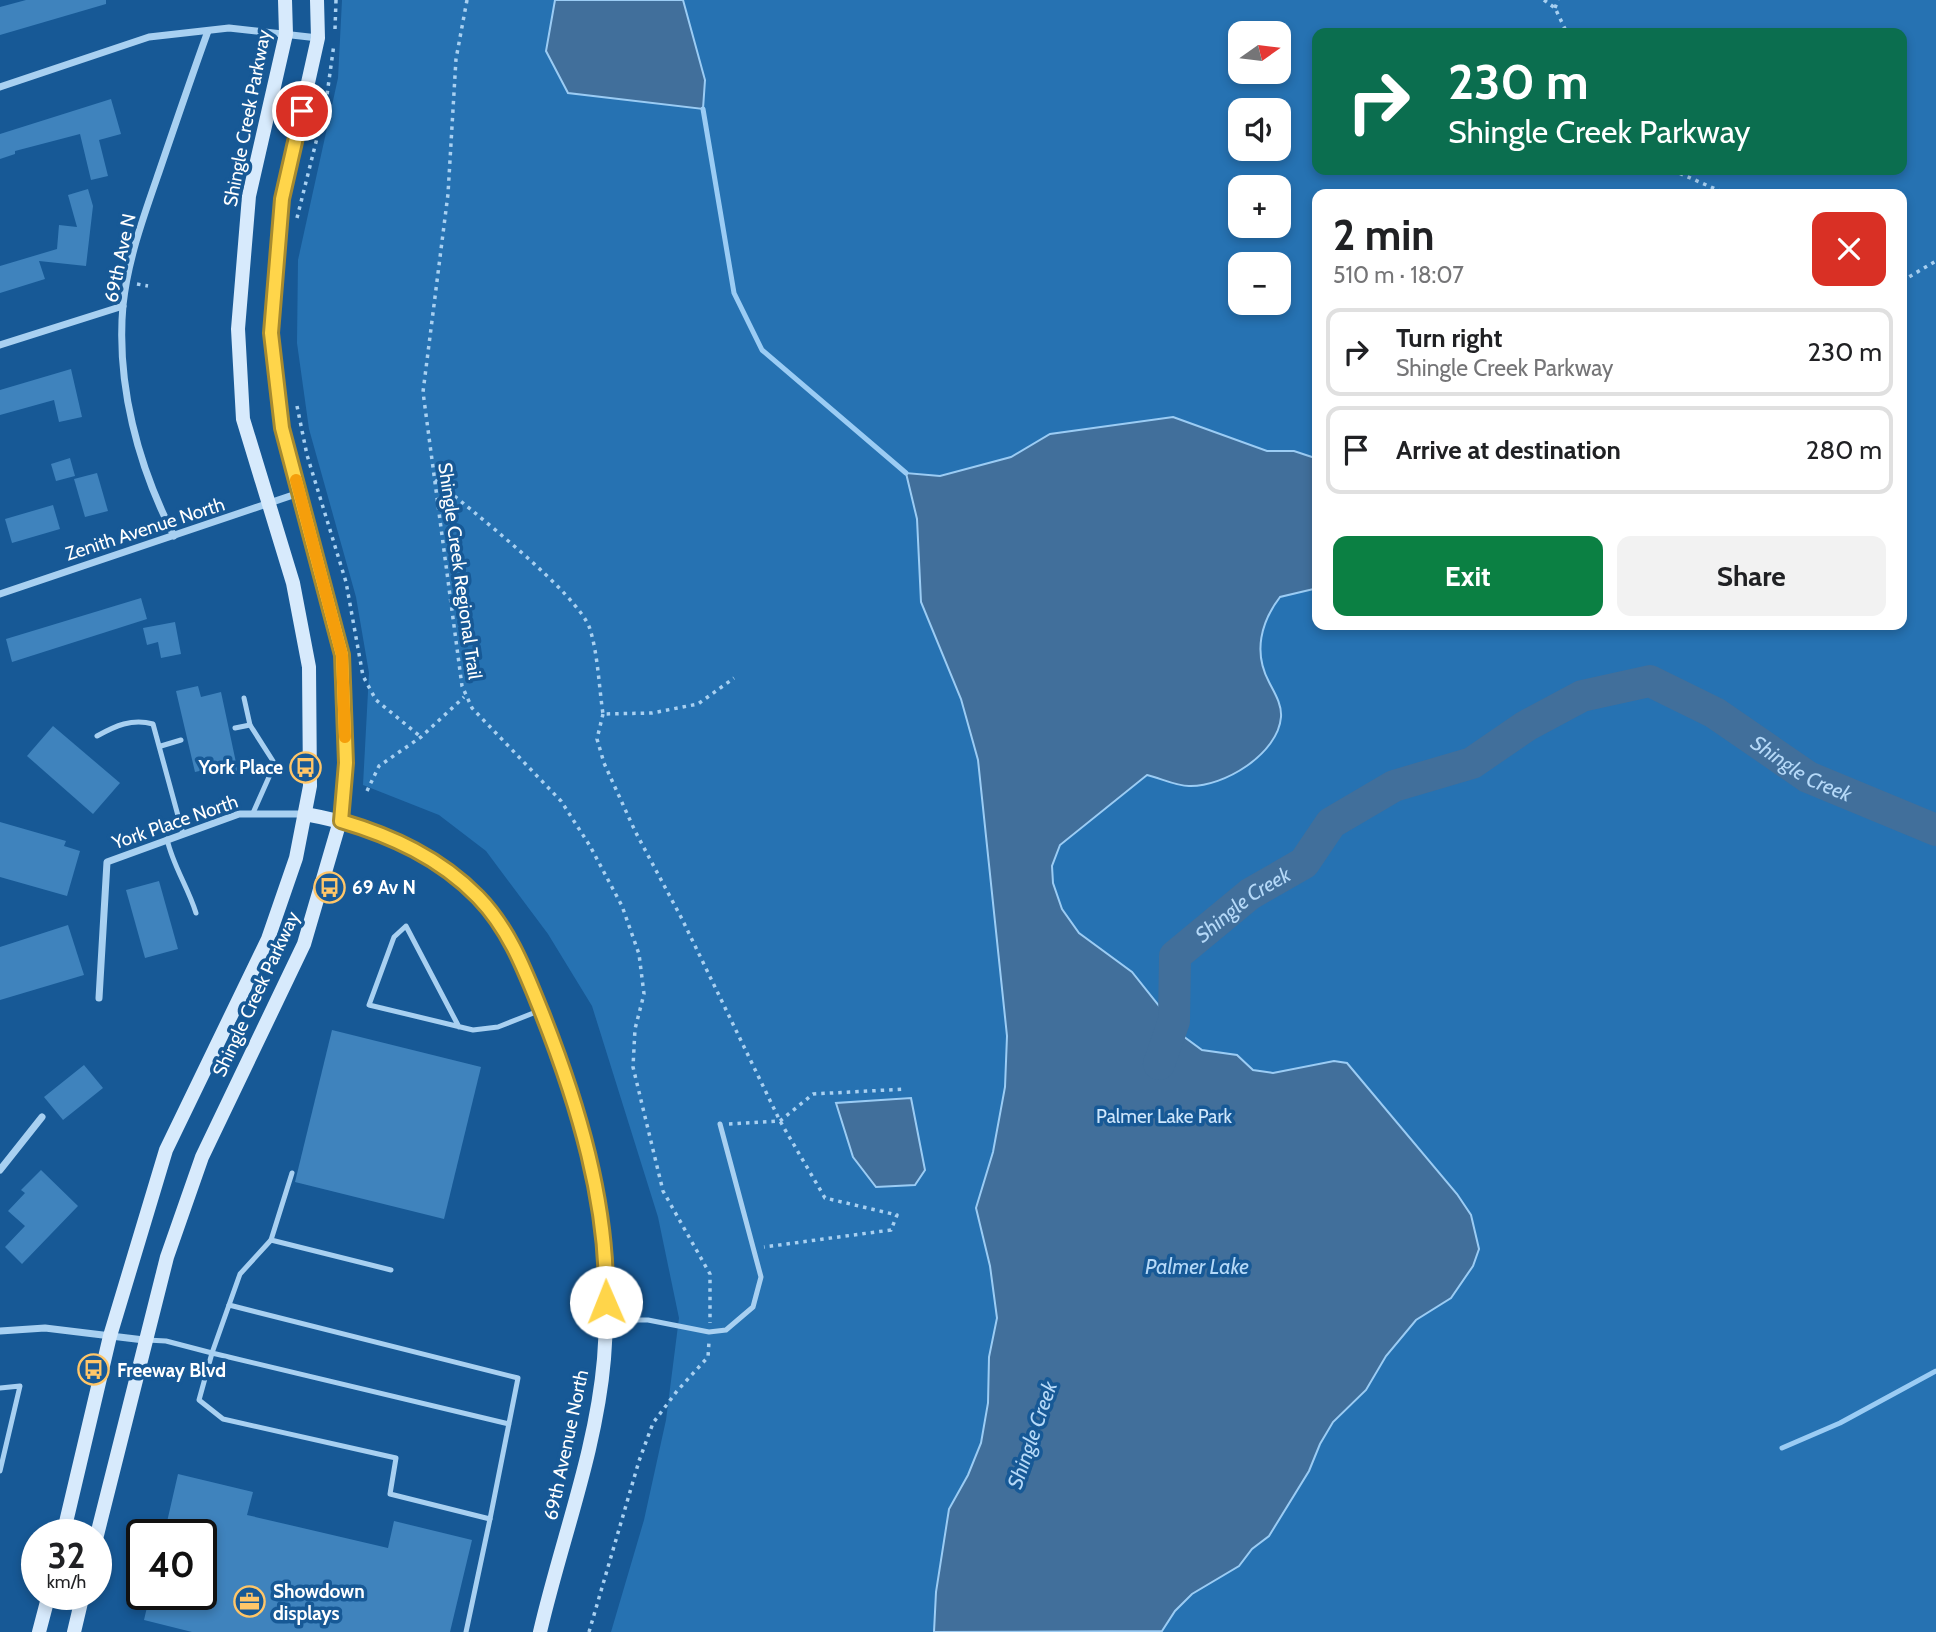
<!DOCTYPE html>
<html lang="en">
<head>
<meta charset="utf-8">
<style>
	:root { --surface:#fff; --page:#f2f2f2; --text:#202124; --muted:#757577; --line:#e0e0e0; --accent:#0b8043 }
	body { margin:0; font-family:Cabin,sans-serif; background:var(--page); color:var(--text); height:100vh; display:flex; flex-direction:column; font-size:26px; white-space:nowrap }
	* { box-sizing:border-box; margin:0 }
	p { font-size:23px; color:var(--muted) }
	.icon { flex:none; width:38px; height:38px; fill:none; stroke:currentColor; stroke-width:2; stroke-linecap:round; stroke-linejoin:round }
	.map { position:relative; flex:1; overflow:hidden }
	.sheet { position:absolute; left:1312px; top:189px; width:595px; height:441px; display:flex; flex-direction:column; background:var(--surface); border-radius:14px; box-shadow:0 4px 10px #0003 }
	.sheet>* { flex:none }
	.hud { position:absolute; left:1312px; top:28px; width:595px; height:147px; border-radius:14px; box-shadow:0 4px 10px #0003; background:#0b6e4f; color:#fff; overflow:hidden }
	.needle { width:46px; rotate:76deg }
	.buttons { position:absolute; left:1228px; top:21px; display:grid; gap:14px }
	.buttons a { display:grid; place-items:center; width:63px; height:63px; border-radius:14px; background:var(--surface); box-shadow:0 4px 10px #0003; font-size:35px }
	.speed { position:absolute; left:21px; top:1519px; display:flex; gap:14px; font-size:35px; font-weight:700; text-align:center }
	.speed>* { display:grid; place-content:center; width:91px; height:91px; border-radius:50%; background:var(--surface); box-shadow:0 4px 10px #0003; line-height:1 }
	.speed small { font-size:18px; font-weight:400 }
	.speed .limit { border:4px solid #111; border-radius:10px; background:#fff; color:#111 }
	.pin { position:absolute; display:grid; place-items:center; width:60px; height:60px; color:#fff; margin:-30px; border:4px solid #fff; border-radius:50%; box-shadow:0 2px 7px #0007 }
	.me { position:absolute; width:77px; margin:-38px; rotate:359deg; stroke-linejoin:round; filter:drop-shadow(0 0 5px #0008) }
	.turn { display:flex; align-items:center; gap:24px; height:147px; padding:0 21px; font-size:32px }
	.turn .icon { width:91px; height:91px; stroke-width:2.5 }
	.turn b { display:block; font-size:49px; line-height:60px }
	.round { display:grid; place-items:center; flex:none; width:74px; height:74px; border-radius:14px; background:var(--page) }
	.head { display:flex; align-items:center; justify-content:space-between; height:119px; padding:0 21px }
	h1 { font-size:42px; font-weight:800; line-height:52px }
	.primary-button { display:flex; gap:14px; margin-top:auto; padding:14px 21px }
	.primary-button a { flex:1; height:80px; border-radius:14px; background:var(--accent); color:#fff; font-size:28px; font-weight:800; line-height:80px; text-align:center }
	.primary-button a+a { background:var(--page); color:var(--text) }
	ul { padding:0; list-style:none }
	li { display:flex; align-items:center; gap:21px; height:88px; margin:0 14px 10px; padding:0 7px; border:4px solid var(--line); border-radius:14px }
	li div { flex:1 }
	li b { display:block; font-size:26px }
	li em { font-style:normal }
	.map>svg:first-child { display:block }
	.green { fill:#2672b2; fill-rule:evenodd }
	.water { fill:#416f9b; stroke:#9bccf4; stroke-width:2 }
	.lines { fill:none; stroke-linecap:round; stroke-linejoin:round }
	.stream { stroke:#9bccf4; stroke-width:5 }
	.river { stroke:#416f9b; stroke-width:32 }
	.building { fill:#3f83bd }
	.path { stroke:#a8d0f1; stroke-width:3.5; stroke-dasharray:3.5 5; stroke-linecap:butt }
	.lane { stroke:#a8d0f1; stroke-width:5 }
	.street { stroke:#a8d0f1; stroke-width:7 }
	.secondary { stroke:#d7eafc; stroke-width:14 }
	.route-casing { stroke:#a68a30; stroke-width:18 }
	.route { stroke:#ffd54a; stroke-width:12 }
	.slow { stroke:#f59e0b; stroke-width:12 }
	.labels { text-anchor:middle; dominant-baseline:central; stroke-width:7; stroke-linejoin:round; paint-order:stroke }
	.street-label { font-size:19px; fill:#fff; stroke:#175996 }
	.poi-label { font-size:19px; font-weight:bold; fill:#fff; stroke:#175996; text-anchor:start }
	.park-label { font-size:19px; fill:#cfe7fc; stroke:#175996 }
	.water-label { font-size:21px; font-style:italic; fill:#b5d9f8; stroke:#175996 }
</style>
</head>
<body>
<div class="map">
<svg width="1936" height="1632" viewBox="0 0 1936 1632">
	<rect width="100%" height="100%" fill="#175996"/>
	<path class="green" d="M342,0H1936V1632H611L644,1520L666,1420L679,1318L658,1217L592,1006L548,934L486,851L439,815L363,785L369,673L356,597L309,429L297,343L298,260L338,78ZM1241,33H1279V72H1241ZM1318,33H1902V170H1318ZM1241,110H1279V149H1241ZM1241,187H1279V226H1241ZM1318,194H1902V625H1318ZM1241,264H1279V303H1241Z"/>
	<g class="water">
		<polygon points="555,0 683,0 705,80 703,109 568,93 546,51"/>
		<path d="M1173,417L1267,451H1294L1318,459V588L1280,597C1261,622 1253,652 1269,682C1274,692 1282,704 1281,717C1278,754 1224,787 1189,786C1176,786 1160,778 1147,775L1060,845L1052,866L1053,883L1062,909L1079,933L1132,972L1183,1036L1202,1050L1237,1055L1253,1070L1273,1073L1334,1061L1347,1063L1457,1194L1471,1215L1479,1249L1473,1266L1451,1298L1416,1320L1386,1356L1366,1390L1333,1422L1320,1444L1309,1471L1269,1536L1252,1549L1239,1566L1192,1594L1175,1611L1162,1631L934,1632L936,1592L949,1509L968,1475L981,1443L988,1403L989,1357L997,1318L990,1266L976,1208L993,1152L1005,1087L1007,1036L978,760L961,699L921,602L917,519L906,473L940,476L1011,457L1050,434Z"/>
		<polygon points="911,1098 925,1170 915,1185 876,1187 853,1157 836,1103"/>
	</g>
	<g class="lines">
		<g class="stream">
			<polyline points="703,109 734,293 762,350 906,473"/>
			<polyline points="1782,1448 1840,1423 1936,1371"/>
		</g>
		<path class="river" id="s1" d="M1159,1064L1174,1021L1175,956L1250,894L1304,863L1331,823L1394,786L1472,763L1526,726L1582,696L1650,681L1715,713L1808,777L1936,830"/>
	</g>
	<g class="building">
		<polygon points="26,0 106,0 106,4 0,35 0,7"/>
		<polygon points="111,99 121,134 99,140 108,176 91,180 80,134 15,151 15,154 0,159 0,134"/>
		<polygon points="88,189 93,206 86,266 39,261 45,279 0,293 0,266 57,249 59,225 77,227 68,195"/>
		<polygon points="71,369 82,417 59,422 54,400 0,415 0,390"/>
		<polygon points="70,458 75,476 56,481 51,464"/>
		<polygon points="97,473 108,511 85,517 74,479"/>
		<polygon points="53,505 60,529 12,543 5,519"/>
		<polygon points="141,598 147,619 12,662 6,639"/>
		<polygon points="175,622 181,654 161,658 158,642 147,645 143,628"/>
		<polygon points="198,686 201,697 221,692 238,772 219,776 217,767 195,772 176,691"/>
		<polygon points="53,726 120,783 93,814 27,756"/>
		<polygon points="0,822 66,841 64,846 80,851 67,896 0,877"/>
		<polygon points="159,881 178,949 145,958 126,890"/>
		<polygon points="68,925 84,975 0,1000 0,947"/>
		<polygon points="332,1030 481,1067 444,1219 295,1182"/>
		<polygon points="84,1065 103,1088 63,1120 44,1097"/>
		<polygon points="41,1170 78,1206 22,1264 5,1247 25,1226 8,1211 25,1193 21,1190"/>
		<polygon points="178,1474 253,1492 247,1515 388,1548 394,1521 472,1540 450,1632 192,1632 144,1620 150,1594 201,1594 201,1535 164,1535"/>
	</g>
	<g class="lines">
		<g class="path">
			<polyline points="467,0 456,59 448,194 423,392 462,686 472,708 561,801 590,846 622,906 639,954 644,994 635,1029 633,1067 663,1191 710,1274 710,1323"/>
			<polyline points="1544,0 1555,8 1567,33"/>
			<polyline points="1555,8 1558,0"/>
			<polyline points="335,29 336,0"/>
			<polyline points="1672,170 1727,194"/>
			<polyline points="297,218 326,102 334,44"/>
			<polyline points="1902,281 1936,261"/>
			<polyline points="137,284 148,286"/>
			<polyline points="297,406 307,455 346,582 363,676 376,700 421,737"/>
			<path d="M435,480C468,508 578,593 590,629C598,655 599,687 603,714L652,713L698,704L734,678"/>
			<polyline points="603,714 597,739 604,763 635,831 682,919 780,1121 825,1198 897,1215 891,1230 764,1247"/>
			<polyline points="367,791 379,766 421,737 464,697"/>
			<polyline points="729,1124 780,1121 813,1094 906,1089"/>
			<polyline points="589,1632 639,1461 653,1423 677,1391 708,1357 709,1342"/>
		</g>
		<g class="lane">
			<polyline points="244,698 250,725 273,761 273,768 253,813"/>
			<polyline points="235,728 250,725"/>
			<path d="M97,736C115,726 132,718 153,724L183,834"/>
			<polyline points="161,746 181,740"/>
			<path d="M167,839C173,866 188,887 196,913"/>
			<polyline points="459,1027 406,926 394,937 369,1005 473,1030 498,1027 541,1010"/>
			<polyline points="271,1240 292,1173"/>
			<polyline points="229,1305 240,1274 271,1240 391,1270"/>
			<polyline points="606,1320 648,1320 709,1332 726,1330 753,1307 761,1277 720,1124"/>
			<polyline points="147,1340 166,1341 212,1353 199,1400 223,1419 396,1458 390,1494 490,1519 518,1378 229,1305 212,1353 509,1424"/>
			<polyline points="0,1388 20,1386 0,1471"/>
			<polyline points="466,1632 490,1519"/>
		</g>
		<g class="street">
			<polyline points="0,87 149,37 229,28 318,38"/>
			<polyline points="0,345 123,306"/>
			<path d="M174,536C138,466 116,384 123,305C128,259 144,215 159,172C175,125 191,78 208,31"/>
			<polyline points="0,594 299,493"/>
			<polyline points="99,998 107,862 239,814 304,814"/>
			<polyline points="0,1170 42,1117"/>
			<polyline points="0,1331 45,1328 144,1340"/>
		</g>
		<g class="secondary">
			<path d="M305,814C370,826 432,849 479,898C510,931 525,971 542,1013C586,1124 614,1238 604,1359C596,1452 561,1541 540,1632"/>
			<polyline points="63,1535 110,1336 166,1150 268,939 296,858 310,786 309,667 293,583 243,419 238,329 249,196 286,34 285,0"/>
			<polyline points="96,1539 167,1257 202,1157 304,944 340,821 346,763 342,655 282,428 271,333 282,199 318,38 317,0"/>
			<polyline points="39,1632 49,1594"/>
			<polyline points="74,1632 83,1594"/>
		</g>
	</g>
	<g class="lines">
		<defs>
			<path id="route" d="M302,111L282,199L271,333L282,428L342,655L346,763L341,821C392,836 440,858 478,897C510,930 525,971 542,1013C578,1104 608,1203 606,1302"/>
		</defs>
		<use href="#route" class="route-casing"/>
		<use href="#route" class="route"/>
		<polyline class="slow" points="296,480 342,655 345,737"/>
	</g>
	<defs>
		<symbol id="bus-ring" viewBox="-11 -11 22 22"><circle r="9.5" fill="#175996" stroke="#ffc668" stroke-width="1.5"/><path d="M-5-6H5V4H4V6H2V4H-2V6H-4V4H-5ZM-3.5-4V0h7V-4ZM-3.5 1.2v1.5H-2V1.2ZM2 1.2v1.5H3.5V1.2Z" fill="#ffc668"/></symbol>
		<symbol id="office-ring" viewBox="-11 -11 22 22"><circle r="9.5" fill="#175996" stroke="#ffc668" stroke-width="1.5"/><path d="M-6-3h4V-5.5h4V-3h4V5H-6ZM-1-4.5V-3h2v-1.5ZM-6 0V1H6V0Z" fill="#ffc668"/></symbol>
	</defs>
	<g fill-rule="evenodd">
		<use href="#bus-ring" x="288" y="750" width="35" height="35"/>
		<use href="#bus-ring" x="312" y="870" width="35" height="35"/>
		<use href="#bus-ring" x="76" y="1352" width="35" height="35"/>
		<use href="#office-ring" x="232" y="1584" width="35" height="35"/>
	</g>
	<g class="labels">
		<g class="street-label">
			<text transform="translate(247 118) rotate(-79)">Shingle Creek Parkway</text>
			<text transform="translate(120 258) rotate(-78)">69th Ave N</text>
			<text transform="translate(145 529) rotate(-18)">Zenith Avenue North</text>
			<text transform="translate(460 571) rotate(82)">Shingle Creek Regional Trail</text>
			<text transform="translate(175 822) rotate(-19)">York Place North</text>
			<text transform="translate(256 994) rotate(-65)">Shingle Creek Parkway</text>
			<text transform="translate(566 1445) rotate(-78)">69th Avenue North</text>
		</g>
		<g class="poi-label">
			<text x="283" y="767" text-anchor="end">York Place</text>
			<text x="352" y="887">69 Av N</text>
			<text x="117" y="1370">Freeway Blvd</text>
			<text x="273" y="1591">Showdown<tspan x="273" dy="22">displays</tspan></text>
		</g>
		<g class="park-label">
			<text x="1164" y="1116">Palmer Lake Park</text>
		</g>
		<g class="water-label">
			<text stroke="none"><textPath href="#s1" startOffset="847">Shingle Creek</textPath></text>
			<text stroke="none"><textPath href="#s1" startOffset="196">Shingle Creek</textPath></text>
			<text x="1197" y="1266">Palmer Lake</text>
			<text transform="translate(1032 1435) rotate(-71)">Shingle Creek</text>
		</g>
	</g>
</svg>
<div class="buttons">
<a><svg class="needle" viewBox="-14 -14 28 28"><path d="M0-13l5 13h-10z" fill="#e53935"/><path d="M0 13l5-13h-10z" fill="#757577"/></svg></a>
<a><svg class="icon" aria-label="sound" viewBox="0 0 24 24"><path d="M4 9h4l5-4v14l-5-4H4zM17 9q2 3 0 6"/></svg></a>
<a>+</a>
<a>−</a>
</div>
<div class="speed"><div>32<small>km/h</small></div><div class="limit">40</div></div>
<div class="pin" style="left:302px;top:111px;background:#d93025"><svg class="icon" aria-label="arrive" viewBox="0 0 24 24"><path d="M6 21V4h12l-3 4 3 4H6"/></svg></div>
<svg class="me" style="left:606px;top:1302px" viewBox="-20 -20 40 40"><circle r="19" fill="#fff"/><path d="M0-13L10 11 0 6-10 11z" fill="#ffd54a"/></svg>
<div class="hud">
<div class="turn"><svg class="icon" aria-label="right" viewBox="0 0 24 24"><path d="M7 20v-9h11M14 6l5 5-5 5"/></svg><div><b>230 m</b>Shingle Creek Parkway</div></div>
</div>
<section class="sheet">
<div class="head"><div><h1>2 min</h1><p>510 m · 18:07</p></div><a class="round" style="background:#d93025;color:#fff"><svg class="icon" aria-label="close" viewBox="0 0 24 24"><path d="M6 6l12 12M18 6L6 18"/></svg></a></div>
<ul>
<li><svg class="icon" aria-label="right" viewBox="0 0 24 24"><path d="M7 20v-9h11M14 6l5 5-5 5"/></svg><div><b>Turn right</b><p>Shingle Creek Parkway</p></div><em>230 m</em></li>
<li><svg class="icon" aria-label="arrive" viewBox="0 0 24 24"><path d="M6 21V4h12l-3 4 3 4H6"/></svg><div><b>Arrive at destination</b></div><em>280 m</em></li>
</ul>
<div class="primary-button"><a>Exit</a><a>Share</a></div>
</section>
</div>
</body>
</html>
